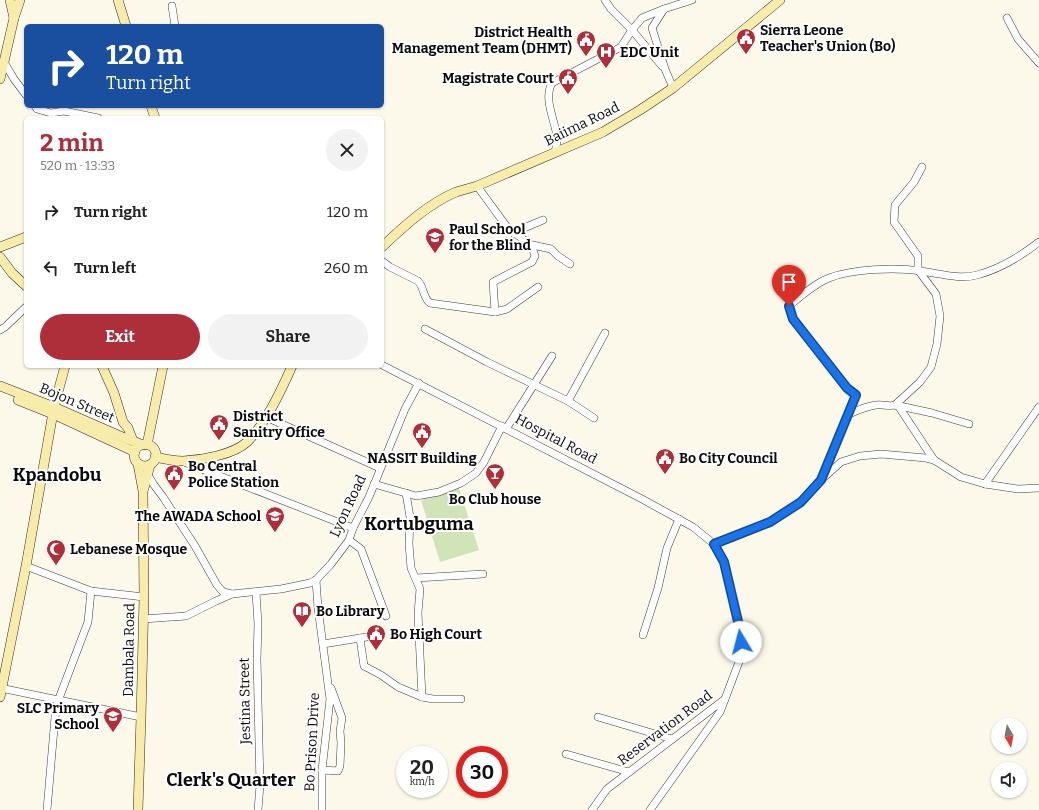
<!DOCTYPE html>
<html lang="en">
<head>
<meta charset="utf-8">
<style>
	:root { --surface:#fff; --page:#f2f2f2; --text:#222; --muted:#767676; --accent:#ae2f3a }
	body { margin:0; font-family:Bitter,serif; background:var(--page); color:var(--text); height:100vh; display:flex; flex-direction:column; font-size:15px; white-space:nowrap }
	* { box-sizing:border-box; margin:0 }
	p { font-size:13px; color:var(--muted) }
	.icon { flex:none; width:22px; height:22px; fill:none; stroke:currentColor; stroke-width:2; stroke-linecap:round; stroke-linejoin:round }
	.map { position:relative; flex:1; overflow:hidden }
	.sheet { position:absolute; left:24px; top:116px; width:360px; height:252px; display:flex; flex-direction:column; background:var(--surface); border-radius:6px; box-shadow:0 1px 3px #0004 }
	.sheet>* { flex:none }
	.guide { position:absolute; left:24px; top:24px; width:360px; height:84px; border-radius:6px; box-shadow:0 1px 3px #0004; background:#1a4fa0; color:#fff; overflow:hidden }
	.needle { width:26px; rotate:170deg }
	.buttons { position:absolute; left:991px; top:718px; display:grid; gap:8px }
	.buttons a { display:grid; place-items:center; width:36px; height:36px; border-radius:50%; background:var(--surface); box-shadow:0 1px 3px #0004; font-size:20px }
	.speed { position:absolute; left:396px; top:746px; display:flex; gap:8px; font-size:20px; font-weight:700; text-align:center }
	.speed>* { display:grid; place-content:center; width:52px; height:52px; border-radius:50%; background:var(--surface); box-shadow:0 1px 3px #0004; line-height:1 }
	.speed small { font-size:10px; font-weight:400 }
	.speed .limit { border:6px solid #d22; background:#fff; color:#111 }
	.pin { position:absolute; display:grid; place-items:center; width:34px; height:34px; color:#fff; margin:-41px -17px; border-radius:50% 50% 50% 0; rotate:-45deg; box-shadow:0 0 4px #0007 }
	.pin .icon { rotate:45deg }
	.me { position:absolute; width:44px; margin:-22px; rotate:352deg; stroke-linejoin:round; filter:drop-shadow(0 0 3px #0008) }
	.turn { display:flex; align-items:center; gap:14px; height:84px; padding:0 16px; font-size:18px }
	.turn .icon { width:52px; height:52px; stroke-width:2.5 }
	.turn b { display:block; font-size:28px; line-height:34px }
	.round { display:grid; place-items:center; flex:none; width:42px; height:42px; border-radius:21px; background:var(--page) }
	.overview { display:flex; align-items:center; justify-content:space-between; height:68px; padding:0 16px }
	h1 { font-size:24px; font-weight:700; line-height:30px; color:var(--accent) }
	.primary-button { display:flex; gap:8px; margin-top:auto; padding:8px 16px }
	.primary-button a { flex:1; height:46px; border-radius:24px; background:var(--accent); color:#fff; font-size:16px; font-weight:700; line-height:46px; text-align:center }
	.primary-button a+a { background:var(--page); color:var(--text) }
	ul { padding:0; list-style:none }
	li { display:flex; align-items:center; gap:12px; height:56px; padding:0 16px }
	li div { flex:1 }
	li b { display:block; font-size:15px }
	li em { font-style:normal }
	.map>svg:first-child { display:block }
	.green { fill:#d0e4b7 }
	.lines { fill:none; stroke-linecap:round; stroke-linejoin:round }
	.street-casing { stroke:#3e3e3e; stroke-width:8 }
	.secondary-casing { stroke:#2d2d2d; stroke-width:10 }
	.street { stroke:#fff; stroke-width:7 }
	.secondary { stroke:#f8ecaa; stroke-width:9 }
	.route-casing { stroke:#114b97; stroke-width:10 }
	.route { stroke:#1a73e8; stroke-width:7 }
	.labels { text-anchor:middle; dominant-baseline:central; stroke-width:4; stroke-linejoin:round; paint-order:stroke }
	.poi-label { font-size:14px; font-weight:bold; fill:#0b0b0b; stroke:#fff; text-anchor:start }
	.street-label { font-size:14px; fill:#0b0b0b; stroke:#fff }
	.district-label { font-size:18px; font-weight:bold; fill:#0b0b0b; stroke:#fff }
</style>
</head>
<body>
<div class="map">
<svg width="1039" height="810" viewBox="0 0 1039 810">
	<rect width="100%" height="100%" fill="#fdf9ea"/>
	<polygon class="green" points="459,488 479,550 440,562 421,500"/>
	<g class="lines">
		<defs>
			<g id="street">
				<polyline points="605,0 611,9 632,30 662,66"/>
				<polyline points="172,6 175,26"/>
				<polyline points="1007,18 1018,39 1039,63"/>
				<polyline points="4,62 14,79 26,95"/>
				<polyline points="673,88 665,69 652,28 664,9 692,0"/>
				<polyline points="35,106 37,109 51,113 64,111 98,118"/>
				<path d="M555,153C556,148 557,142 557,137C555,120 543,99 552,83L621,47L632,30L642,18L664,9"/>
				<polyline points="477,186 507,227 528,243 533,250 535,256 532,262 493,282 495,312"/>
				<polyline points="514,234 524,228 543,220"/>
				<polyline points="528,244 551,249 558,256 570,264"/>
				<path d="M382,261L390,267L418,281C424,287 423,298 430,303L495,312L507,309L538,287"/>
				<polyline points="425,329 487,362 568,401 594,418"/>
				<polyline points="0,330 5,327 26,307"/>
				<polyline points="382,365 642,499 693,527 714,544 724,562 740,630 742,654 725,699 607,789 592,810"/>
				<polyline points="568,401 605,333"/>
				<polyline points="895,405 920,382 931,367 937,344 940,316 936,294 918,270 918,256 894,222 895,205 914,182 922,167"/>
				<polyline points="899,407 934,460"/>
				<path d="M849,414C858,410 867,406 876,405C883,404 889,407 895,405L932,413L969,424"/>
				<polyline points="266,417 380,468"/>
				<polyline points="506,429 552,356"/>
				<polyline points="184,462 353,528"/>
				<polyline points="148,475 154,485 163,497 195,546 217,585 223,592 232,594"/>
				<path d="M821,480L856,395L847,388L793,319L789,306C801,296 814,284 829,278C851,269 896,267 920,271C939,273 958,280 977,275C1000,269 1021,256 1039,242"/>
				<polyline points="374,484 416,496 439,492 461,483 476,473 484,462 502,426"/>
				<polyline points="985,484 1039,407"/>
				<polyline points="406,493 410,517 409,544 411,568 420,589 418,613 422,697"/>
				<polyline points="349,540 361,549 386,616"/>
				<polyline points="714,544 770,522 801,502 821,480 841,462 860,456 881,454 926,458 934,460 961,477 985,484 1018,489 1039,488"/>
				<polyline points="26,566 91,591 144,597"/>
				<polyline points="416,578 483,574"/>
				<polyline points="316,580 318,608 330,699 322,770 322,810"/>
				<polyline points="256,592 258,624 257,659 260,785 258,810"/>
				<polyline points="143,619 186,616 216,601 232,594 281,589 310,583 316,580 331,564 349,540 353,528 369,497 405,409 419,383"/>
				<polyline points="643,635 658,588 667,548 679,519"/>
				<polyline points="360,638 364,666 381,675 398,687 422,697 433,699 461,699"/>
				<polyline points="323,644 379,635"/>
				<polyline points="0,688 141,717"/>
				<polyline points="598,717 672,739"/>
				<polyline points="566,754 629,772"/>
				<polyline points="322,770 338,771 340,766 341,743 340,731 342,718 331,688"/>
				<polyline points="47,810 55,717 58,701 88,622 91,591"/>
				<polyline points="650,810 720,712 725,699"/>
			</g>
			<g id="secondary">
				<polyline points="10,0 14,18"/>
				<polyline points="118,0 126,26"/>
				<polyline points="0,79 14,18 20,0"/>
				<polyline points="151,106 155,118"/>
				<polyline points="0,247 26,237"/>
				<path d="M382,247C404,226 428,204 456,192C463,190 470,188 477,186L603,132L640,110L673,88L780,0"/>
				<polyline points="0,257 12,273 26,286"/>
				<polyline points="102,366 114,393 123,422 128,428 133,441"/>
				<polyline points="0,386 54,407 125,438 143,445"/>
				<polyline points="18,400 53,414 135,452"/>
				<circle cx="145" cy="455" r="11"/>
				<polyline points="147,445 163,366"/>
				<path d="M155,457C164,459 174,461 183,461C201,460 233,455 247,442C265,425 282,389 292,366"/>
				<polyline points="144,488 150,465"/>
				<polyline points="0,697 26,566 54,407 65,366"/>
				<polyline points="138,810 141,717 144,597 143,491 138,464"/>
			</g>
		</defs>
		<use href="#street" class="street-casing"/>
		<use href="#secondary" class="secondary-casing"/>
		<use href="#street" class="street"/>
		<use href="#secondary" class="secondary"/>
	</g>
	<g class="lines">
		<defs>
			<polyline id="route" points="741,642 740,630 724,562 714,544 770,522 801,502 821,480 856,395 847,388 793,319 789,306"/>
		</defs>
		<use href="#route" class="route-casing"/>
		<use href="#route" class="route"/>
	</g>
	<defs>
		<symbol id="civic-pin" viewBox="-11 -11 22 30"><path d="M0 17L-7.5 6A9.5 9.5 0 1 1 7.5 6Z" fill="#ae2f3a" stroke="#fff"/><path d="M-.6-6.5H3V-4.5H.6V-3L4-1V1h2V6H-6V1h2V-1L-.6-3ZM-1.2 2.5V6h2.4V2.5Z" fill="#fff"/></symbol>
		<symbol id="hospital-pin" viewBox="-11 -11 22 30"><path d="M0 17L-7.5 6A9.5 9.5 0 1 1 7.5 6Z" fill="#ae2f3a" stroke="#fff"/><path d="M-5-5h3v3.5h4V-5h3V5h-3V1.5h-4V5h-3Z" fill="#fff"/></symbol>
		<symbol id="school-pin" viewBox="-11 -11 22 30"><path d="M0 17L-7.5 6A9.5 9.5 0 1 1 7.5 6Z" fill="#ae2f3a" stroke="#fff"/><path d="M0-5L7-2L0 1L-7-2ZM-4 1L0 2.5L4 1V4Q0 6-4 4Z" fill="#fff"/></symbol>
		<symbol id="bar-pin" viewBox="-11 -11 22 30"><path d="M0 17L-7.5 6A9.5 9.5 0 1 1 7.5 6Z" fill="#ae2f3a" stroke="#fff"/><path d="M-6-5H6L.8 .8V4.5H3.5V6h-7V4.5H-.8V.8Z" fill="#fff"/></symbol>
		<symbol id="mosque-pin" viewBox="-11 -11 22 30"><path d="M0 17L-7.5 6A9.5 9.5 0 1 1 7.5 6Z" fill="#ae2f3a" stroke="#fff"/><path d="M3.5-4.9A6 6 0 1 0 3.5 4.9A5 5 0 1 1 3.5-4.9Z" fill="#fff"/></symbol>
		<symbol id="library-pin" viewBox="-11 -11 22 30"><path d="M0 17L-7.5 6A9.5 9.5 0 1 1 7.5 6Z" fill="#ae2f3a" stroke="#fff"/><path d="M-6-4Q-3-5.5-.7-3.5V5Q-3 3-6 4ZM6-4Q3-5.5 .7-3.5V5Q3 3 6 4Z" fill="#fff"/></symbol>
	</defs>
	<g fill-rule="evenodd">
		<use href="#civic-pin" x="735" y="27" width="22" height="30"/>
		<use href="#civic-pin" x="575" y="29" width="22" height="30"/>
		<use href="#hospital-pin" x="595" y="41" width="22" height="30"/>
		<use href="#civic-pin" x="557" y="67" width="22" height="30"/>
		<use href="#school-pin" x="424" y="226" width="22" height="30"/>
		<use href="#civic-pin" x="208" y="413" width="22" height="30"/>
		<use href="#civic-pin" x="411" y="421" width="22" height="30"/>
		<use href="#civic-pin" x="654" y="447" width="22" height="30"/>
		<use href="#bar-pin" x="484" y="462" width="22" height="30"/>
		<use href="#civic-pin" x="163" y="463" width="22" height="30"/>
		<use href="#school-pin" x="264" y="505" width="22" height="30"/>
		<use href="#mosque-pin" x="45" y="538" width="22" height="30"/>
		<use href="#library-pin" x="291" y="600" width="22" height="30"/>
		<use href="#civic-pin" x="365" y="623" width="22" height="30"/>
		<use href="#school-pin" x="102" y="705" width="22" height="30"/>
	</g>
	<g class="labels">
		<g class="poi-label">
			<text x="760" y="30">Sierra Leone<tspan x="760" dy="16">Teacher's Union (Bo)</tspan></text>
			<text x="572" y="32" text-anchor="end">District Health<tspan x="572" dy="16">Management Team (DHMT)</tspan></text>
			<text x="620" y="52">EDC Unit</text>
			<text x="554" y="78" text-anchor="end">Magistrate Court</text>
			<text x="449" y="229">Paul School<tspan x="449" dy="16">for the Blind</tspan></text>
			<text x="233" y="416">District<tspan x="233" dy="16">Sanitry Office</tspan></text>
			<text x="422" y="458" text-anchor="middle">NASSIT Building</text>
			<text x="679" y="458">Bo City Council</text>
			<text x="188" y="466">Bo Central<tspan x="188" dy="16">Police Station</tspan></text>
			<text x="495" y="499" text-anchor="middle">Bo Club house</text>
			<text x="261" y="516" text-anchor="end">The AWADA School</text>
			<text x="70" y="549">Lebanese Mosque</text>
			<text x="316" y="611">Bo Library</text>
			<text x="390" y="634">Bo High Court</text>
			<text x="99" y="708" text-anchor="end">SLC Primary<tspan x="99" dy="16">School</tspan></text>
		</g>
		<g class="street-label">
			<text transform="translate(582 124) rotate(-26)">Baiima Road</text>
			<text transform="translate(77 403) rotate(23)">Bojon Street</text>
			<text transform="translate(556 439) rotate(28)">Hospital Road</text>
			<text transform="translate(348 506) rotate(-65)">Lyon Road</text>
			<text transform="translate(129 650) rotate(-89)">Dambala Road</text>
			<text transform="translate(245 701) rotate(-91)">Jestina Street</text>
			<text transform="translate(665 728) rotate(-37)">Reservation Road</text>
			<text transform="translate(312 742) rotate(-87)">Bo Prison Drive</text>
		</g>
		<g class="district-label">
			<text x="57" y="475">Kpandobu</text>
			<text x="419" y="524">Kortubguma</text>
			<text x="231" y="780">Clerk's Quarter</text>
		</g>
	</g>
</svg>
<div class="buttons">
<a><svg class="needle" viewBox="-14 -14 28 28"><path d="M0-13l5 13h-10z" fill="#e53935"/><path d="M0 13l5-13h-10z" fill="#767676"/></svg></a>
<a><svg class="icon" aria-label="sound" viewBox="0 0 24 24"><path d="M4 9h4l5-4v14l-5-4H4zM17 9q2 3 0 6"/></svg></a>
</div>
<div class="speed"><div>20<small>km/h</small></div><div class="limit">30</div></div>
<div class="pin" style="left:789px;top:306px;background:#d93025"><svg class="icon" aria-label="arrive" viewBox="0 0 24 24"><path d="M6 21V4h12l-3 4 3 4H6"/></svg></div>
<svg class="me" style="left:741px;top:642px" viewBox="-20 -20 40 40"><circle r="19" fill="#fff"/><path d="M0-13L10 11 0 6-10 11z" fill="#1a73e8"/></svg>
<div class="guide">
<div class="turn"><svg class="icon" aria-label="right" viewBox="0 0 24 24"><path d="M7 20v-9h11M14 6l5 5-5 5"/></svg><div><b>120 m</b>Turn right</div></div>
</div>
<section class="sheet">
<div class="overview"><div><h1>2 min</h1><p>520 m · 13:33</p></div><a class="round"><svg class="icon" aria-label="close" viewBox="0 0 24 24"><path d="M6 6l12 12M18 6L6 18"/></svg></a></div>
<ul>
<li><svg class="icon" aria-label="right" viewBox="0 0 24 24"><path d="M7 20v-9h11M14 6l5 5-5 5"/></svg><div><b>Turn right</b></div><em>120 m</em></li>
<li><svg class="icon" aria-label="left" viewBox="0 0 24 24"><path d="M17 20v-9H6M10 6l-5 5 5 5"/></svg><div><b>Turn left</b></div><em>260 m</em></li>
</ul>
<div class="primary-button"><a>Exit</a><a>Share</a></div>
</section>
</div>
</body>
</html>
